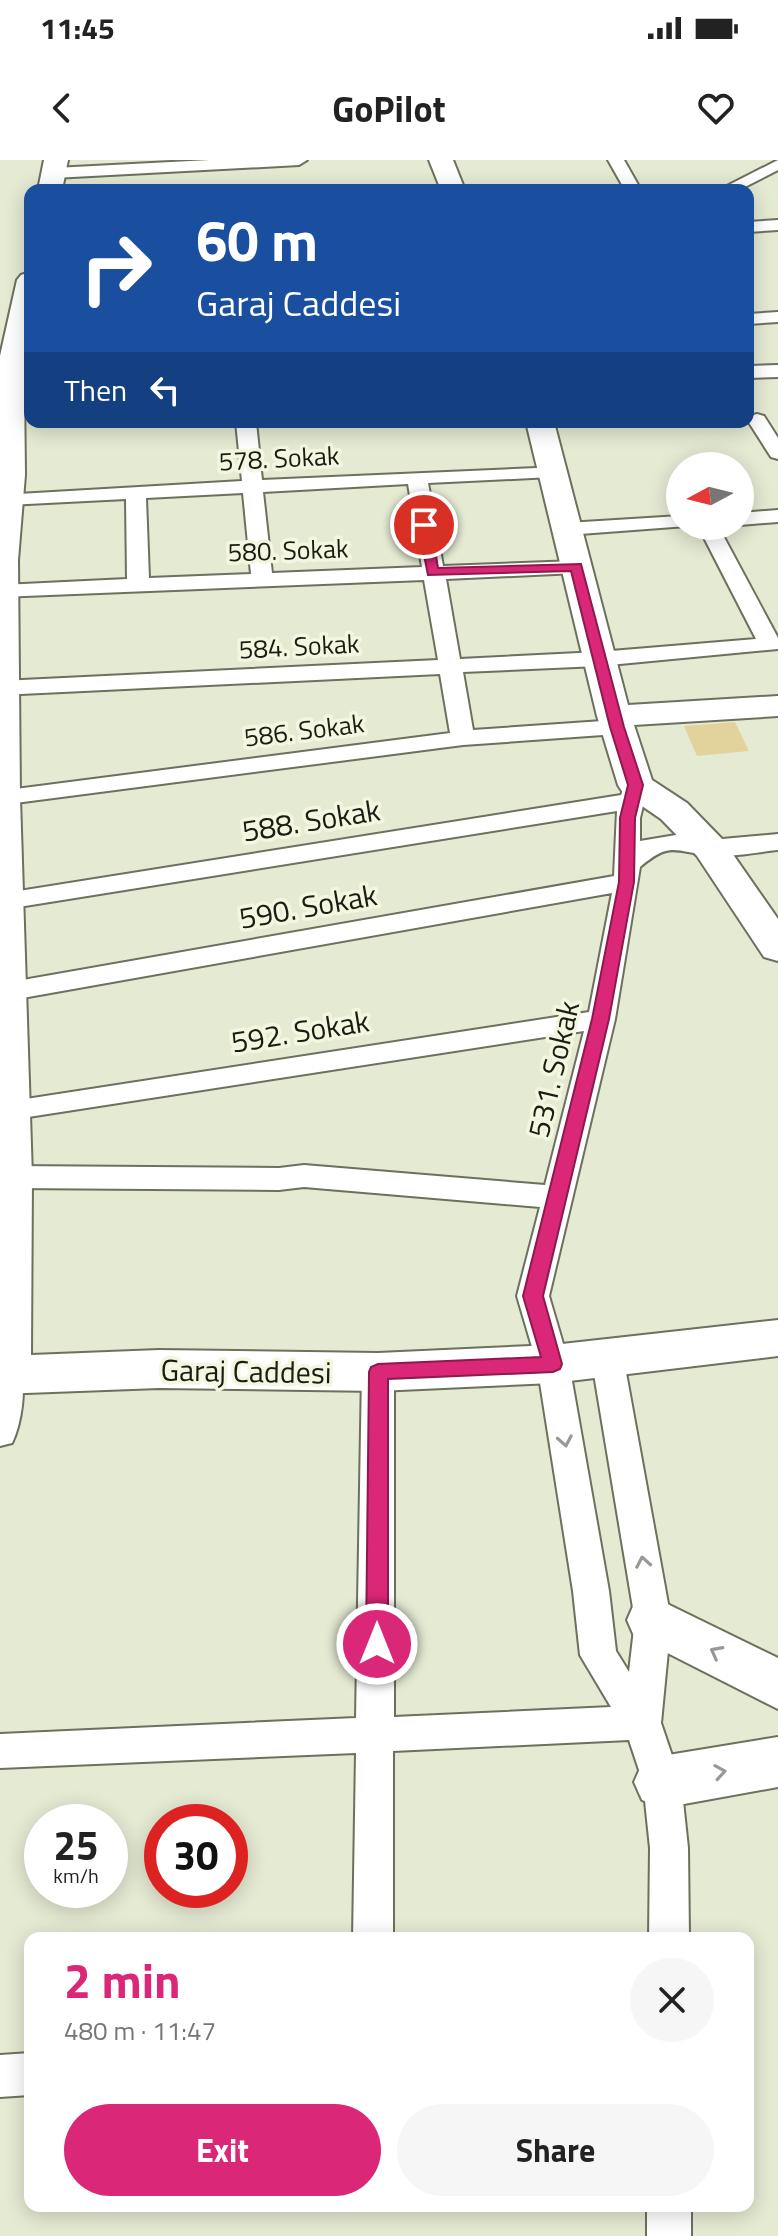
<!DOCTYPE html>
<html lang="en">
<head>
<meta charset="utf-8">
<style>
	:root { --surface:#fff; --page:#f6f6f6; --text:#222; --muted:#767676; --accent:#db2777 }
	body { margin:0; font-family:"Titillium Web",sans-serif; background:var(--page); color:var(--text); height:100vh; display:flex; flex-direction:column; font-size:30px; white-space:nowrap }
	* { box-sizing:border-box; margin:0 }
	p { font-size:26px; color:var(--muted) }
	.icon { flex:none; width:44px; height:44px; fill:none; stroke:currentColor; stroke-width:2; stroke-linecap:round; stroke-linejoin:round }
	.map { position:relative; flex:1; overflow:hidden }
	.sheet { position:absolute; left:24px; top:1772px; width:730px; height:280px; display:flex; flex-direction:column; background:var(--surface); border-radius:16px; box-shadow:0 4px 20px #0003 }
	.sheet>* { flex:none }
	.hud { position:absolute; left:24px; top:24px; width:730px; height:244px; border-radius:16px; box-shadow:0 4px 20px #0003; background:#1a4fa0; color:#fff; overflow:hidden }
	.needle { width:52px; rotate:263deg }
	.tools { position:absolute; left:666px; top:292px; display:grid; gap:16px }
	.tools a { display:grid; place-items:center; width:88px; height:88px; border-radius:50%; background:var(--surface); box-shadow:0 4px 20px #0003; font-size:40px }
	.speed { position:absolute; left:24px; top:1644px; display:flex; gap:16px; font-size:40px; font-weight:700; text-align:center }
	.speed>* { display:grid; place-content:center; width:104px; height:104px; border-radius:50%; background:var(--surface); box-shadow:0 4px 20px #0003; line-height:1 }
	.speed small { font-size:20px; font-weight:400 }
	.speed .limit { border:12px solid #d22; background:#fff; color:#111 }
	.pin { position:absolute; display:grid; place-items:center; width:68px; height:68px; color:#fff; margin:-34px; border:4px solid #fff; border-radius:50%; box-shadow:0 2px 8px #0007 }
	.me { position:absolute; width:88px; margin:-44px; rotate:0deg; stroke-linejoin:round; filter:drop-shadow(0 0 6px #0008) }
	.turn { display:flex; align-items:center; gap:28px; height:168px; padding:0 40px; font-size:36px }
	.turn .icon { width:104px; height:104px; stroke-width:2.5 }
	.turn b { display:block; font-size:56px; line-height:68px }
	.then { display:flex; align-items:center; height:76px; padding:0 40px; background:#0003; gap:16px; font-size:30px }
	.round { display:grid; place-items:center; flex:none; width:84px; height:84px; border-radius:42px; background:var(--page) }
	.headline { display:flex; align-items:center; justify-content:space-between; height:136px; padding:0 40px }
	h1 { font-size:48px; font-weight:700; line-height:60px; color:var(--accent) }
	.action { display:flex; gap:16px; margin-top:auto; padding:16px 40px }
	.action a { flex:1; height:92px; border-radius:48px; background:var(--accent); color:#fff; font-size:32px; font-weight:700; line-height:92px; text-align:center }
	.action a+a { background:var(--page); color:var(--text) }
	.status { display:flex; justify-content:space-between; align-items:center; height:56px; padding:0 40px; background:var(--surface); direction:ltr }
	.status svg { height:22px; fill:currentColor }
	header { display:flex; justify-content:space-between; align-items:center; height:104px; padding:0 40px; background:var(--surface); font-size:36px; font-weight:700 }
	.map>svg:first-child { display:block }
	.building { fill:#e2d39d }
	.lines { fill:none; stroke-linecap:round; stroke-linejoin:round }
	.street-casing { stroke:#6c705c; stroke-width:4 }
	.secondary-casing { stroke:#6c705c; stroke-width:4 }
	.street { fill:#fff; fill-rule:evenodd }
	.secondary { fill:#fff; fill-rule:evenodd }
	.oneway { stroke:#989995 }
	.route { fill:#db2777; stroke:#8e194d; stroke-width:2 }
	.labels { text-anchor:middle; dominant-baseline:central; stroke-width:7; stroke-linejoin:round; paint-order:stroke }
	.far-street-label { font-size:26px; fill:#1b1d14; stroke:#f3f7e0 }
	.street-label { font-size:30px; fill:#1b1d14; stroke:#f3f7e0 }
</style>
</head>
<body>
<div class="status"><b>11:45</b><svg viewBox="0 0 49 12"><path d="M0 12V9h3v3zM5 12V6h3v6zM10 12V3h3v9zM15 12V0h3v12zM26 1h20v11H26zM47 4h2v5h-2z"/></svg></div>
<header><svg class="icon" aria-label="back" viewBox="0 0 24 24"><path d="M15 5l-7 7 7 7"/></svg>GoPilot<svg class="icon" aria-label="heart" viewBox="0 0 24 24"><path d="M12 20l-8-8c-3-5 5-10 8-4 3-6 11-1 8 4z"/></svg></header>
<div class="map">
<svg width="778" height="2076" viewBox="0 0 778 2076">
	<rect width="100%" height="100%" fill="#e5ead3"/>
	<polygon class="building" points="735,562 749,591 697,596 684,566"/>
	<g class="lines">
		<defs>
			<g id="street">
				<polygon points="210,0 307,0 299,5 54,18 46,13 54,8"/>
				<polygon points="608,0 624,0 641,30 625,30"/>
				<polygon points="778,0 778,10 739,30 719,30"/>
				<polygon points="778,60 778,70 748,72 748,62"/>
				<polygon points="778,152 778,162 748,164 748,154"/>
				<polygon points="778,205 778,217 748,218 748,206"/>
				<polygon points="757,254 764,256 778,278 778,299 771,297 748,261 750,256"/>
				<path d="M236,262H256L262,320L559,307L562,311L552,317L428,323L443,406L576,401L587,407L576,413L446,419L460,499L599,492L756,479L698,366H718L778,478V489L599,506L463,512L473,570L617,560L625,562L629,567L625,572L617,574L463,585L0,645V631L450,573L440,514L0,535L1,521L438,500L424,420L0,437L2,425L127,419L126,339L8,345L1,343V335L242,321ZM408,324L422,407L272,413L263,332ZM243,333L251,414L149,418L146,338Z"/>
				<polygon points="778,350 778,362 740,365 740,353"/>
				<polygon points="680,356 680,366 687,366 567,375 557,369 567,363"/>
				<path d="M636,618L645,620L648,625L640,658V681L688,673L711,680L778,674V690C756,692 731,698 709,695C674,692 671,681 640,707L615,859L549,1136L569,1204L609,1431L616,1491L629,1512L635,1460L591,1196L596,1187L607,1183L618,1187L623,1196L671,1460L661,1563L681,1622L688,1688L689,1778H649L650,1688L643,1622L629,1580L393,1591V1778H353L356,1593L0,1608V1574L356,1558L362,1212L367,1203L378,1199L389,1203L394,1212V1557L611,1547L580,1495L573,1431L537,1204L517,1136L540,1047L304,1027L279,1030L10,1028L0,1025V1009L10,1006L279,1008L304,1005L545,1025L584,871L9,960L0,957V943L589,852L612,733L0,842V824L614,716L617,651L0,750V734L621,635L627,620Z"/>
				<path d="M7,1202L18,1206C28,1224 21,1265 12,1283L0,1286V1204Z"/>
				<polygon points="30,1893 30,1935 0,1937 0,1895"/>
				<rect x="647" y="2046" width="44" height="30"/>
			</g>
			<g id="secondary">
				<polygon points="44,0 68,0 62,30 38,30"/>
				<polygon points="429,0 453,0 465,30 441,30"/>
				<polygon points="30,112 30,173 24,225 25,315 18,400 20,638 32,1017 31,1195 159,1190 378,1193 553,1185 778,1160 778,1196 553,1223 378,1231 159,1228 0,1234 0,196 17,120 21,115"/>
				<polygon points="526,262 554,262 628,545 778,536 778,556 634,565 652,620 687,643 723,680 778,759 778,801 764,797 697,696 661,659 623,633 618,625 597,556"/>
				<polygon points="653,1437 778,1498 778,1549 634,1476 627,1460 634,1444"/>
				<polygon points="778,1577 778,1627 662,1648 642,1640 634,1622 642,1604 662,1596"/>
			</g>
		</defs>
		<use href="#street" class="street-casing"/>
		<use href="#secondary" class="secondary-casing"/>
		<use href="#street" class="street"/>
		<use href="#secondary" class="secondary"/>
	</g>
	<defs><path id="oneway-chevron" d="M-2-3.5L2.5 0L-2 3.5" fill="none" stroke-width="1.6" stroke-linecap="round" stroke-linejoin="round" transform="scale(2)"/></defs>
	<g class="oneway">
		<use href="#oneway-chevron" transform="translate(565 1281) rotate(80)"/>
		<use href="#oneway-chevron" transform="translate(643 1402) rotate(-100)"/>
		<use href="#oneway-chevron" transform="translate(716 1492) rotate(-152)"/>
		<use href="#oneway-chevron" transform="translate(720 1612) rotate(-9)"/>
	</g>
	<polygon class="route" points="424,361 431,365 438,408 581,404 624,567 643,625 635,658 634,722 609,859 543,1136 562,1204 560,1209 553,1212 388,1219 388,1484 385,1491 377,1494 369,1491 366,1484 369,1212 371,1207 378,1204 541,1197 523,1136 592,859 619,722 620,658 628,625 610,567 571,411 428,415 418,365"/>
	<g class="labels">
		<g class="far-street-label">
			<text transform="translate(279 298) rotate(-3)">578. Sokak</text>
			<text transform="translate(288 390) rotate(-2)">580. Sokak</text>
			<text transform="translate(299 486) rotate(-3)">584. Sokak</text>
			<text transform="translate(304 570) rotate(-7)">586. Sokak</text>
		</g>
		<g class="street-label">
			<text transform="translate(311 660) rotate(-9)">588. Sokak</text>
			<text transform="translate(308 746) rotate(-10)">590. Sokak</text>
			<text transform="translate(300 871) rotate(-9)">592. Sokak</text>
			<text transform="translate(553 909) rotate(-77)">531. Sokak</text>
			<text transform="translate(246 1211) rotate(1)">Garaj Caddesi</text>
		</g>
	</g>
</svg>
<div class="tools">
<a><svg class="needle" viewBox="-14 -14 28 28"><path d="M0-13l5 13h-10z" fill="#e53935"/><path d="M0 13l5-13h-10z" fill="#767676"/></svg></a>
</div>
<div class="speed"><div>25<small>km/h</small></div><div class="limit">30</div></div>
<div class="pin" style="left:424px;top:365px;background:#d93025"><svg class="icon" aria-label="arrive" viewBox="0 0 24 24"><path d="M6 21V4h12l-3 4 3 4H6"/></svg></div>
<svg class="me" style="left:377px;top:1484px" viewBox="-20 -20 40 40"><circle r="17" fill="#db2777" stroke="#fff" stroke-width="3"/><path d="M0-11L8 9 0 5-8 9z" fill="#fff"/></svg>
<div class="hud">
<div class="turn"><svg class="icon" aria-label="right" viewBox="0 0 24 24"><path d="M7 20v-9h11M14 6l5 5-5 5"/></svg><div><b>60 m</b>Garaj Caddesi</div></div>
<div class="then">Then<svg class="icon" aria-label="left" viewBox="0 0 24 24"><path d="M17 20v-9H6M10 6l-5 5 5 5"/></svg></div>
</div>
<section class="sheet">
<div class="headline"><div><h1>2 min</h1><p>480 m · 11:47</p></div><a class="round"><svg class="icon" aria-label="close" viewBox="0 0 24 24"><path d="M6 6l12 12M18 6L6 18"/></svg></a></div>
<div class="action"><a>Exit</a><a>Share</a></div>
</section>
</div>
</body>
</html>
